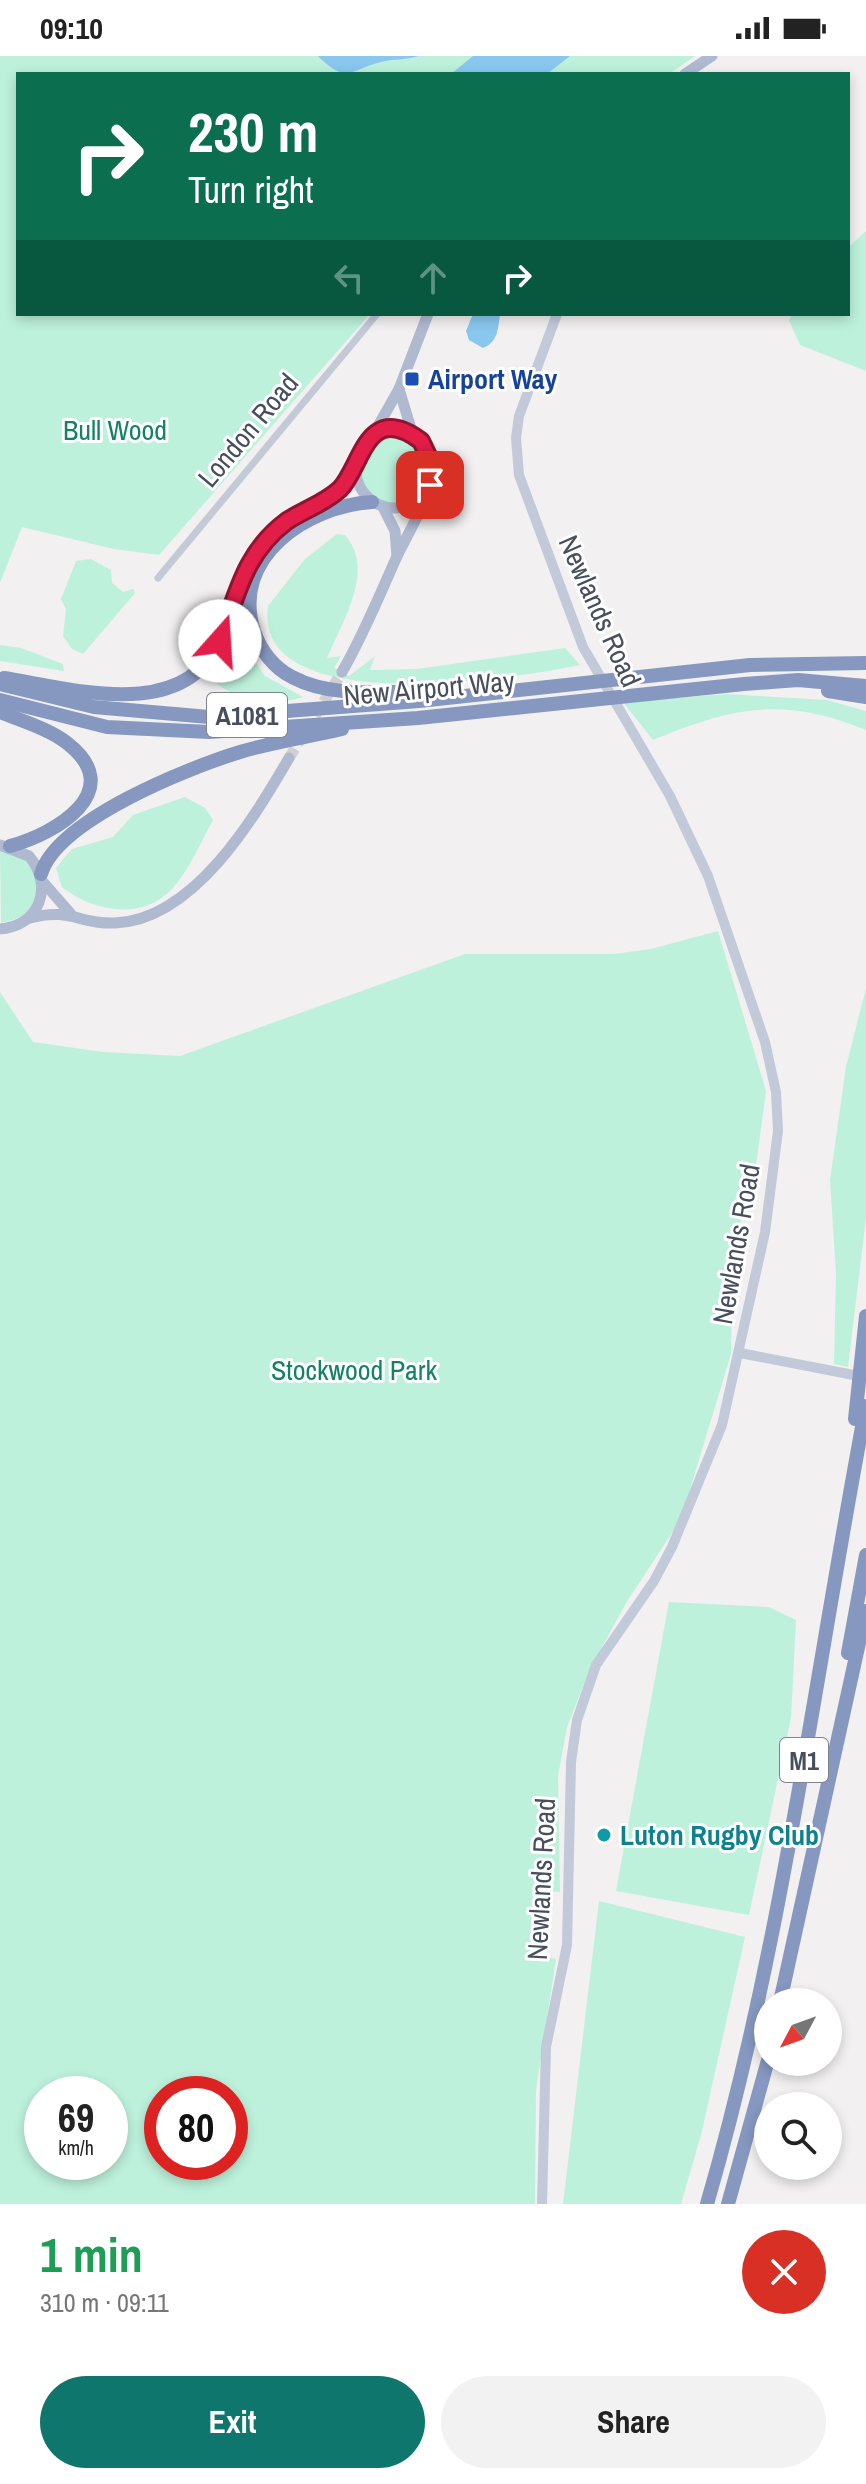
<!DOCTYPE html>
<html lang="en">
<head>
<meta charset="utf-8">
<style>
	:root { --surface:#fff; --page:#f2f2f2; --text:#222; --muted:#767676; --accent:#0f766e }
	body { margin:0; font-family:"Archivo Narrow",sans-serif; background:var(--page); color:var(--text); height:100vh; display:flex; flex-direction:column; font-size:30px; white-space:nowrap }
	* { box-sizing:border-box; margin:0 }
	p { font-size:26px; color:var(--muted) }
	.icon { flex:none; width:44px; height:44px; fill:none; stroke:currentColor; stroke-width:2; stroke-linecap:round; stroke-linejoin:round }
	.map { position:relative; height:2148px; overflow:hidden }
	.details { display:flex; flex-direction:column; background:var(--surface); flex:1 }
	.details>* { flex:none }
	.guide { position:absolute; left:16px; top:16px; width:834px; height:244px; border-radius:0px; box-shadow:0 4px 12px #0003; background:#0b6e4f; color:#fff; overflow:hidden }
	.needle { width:52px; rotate:229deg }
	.tools { position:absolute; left:754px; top:1932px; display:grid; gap:16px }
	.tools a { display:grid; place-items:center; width:88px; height:88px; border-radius:50%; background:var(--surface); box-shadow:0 4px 12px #0003; font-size:40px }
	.speed { position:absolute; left:24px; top:2020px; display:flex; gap:16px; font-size:40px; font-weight:700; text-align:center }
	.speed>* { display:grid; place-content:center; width:104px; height:104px; border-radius:50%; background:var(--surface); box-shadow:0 4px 12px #0003; line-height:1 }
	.speed small { font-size:20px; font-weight:400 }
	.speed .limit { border:12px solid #d22; background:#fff; color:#111 }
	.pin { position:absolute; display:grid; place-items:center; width:68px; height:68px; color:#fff; margin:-34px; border-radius:16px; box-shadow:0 4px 12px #0006 }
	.me { position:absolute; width:88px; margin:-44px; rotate:19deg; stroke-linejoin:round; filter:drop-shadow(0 0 6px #0008) }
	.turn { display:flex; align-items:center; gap:28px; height:168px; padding:0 40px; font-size:36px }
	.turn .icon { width:104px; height:104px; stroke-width:2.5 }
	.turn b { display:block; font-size:56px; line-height:68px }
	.lanes { display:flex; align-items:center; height:76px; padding:0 40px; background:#0003; justify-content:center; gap:40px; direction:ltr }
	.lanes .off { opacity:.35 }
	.round { display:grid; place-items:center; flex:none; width:84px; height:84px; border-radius:42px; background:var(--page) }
	.summary { display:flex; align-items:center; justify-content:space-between; height:136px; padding:0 40px }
	h1 { font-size:48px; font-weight:700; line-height:60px; color:#1e9e55 }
	.primary-button { display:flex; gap:16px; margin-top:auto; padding:16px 40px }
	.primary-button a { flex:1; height:92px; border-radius:48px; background:var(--accent); color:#fff; font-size:32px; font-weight:700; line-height:92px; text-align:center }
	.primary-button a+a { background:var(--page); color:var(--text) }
	.status { display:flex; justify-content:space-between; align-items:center; height:56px; padding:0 40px; background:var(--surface); direction:ltr }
	.status svg { height:22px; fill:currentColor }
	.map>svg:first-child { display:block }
	.green { fill:#bdf1db; fill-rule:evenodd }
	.water { fill:#89c7ef }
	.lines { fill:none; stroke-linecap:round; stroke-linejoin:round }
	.primary-tunnel { stroke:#d0d0d3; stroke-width:11; stroke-dasharray:11 5.5; stroke-linecap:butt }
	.street { stroke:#c3c9d5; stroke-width:7 }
	.secondary { stroke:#c2c9d9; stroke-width:10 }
	.primary { stroke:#afb9d0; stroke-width:11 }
	.highway { stroke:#8697c0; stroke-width:14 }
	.route-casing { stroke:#92132f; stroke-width:20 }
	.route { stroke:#e11d48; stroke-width:14 }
	.transit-dot { fill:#1a4fb4; stroke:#fff; stroke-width:3 }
	.culture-dot { fill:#0f9aa8; stroke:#fff; stroke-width:3 }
	.labels { text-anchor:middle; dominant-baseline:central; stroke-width:6; stroke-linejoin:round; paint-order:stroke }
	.shield { fill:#fff; stroke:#7e848e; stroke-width:2 }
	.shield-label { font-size:26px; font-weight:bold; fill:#474f5e }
	.transit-label { font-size:28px; font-weight:bold; fill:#164399; stroke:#fff; text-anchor:start }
	.park-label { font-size:28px; fill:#148361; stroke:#fff }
	.street-label { font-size:28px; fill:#474f5e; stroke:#fff }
	.culture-label { font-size:28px; font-weight:bold; fill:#0d838f; stroke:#fff; text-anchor:start }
</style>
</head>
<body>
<div class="status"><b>09:10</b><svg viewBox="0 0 49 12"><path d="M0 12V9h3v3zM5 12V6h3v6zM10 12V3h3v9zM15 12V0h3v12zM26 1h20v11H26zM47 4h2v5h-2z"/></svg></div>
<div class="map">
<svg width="866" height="2148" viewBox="0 0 866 2148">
	<rect width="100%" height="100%" fill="#f2f0f0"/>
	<g class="green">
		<polygon points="0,0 695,0 669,18 18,18 18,258 370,258 159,499 114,493 22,471 0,527"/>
		<polygon points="866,175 866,315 800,289 789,264 793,258 848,258 848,192"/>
		<circle cx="393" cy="414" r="33"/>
		<path d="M337,478L345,479C376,514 342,566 327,602L341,600L334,612L349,620L375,600L370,614L417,613L565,592L580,609C520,622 252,665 268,550L305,503Z"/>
		<polygon points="91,503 111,514 112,527 123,536 133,533 135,537 83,598 72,593 63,580 66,553 61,543 76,505"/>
		<path d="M238,581L265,620L303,641C277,650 234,646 215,625Z"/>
		<polygon points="0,589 21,592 63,608 64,615 0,605"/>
		<path d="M726,638L827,644L866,655V674C783,640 733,651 653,684L623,646Z"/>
		<path d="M185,741L205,752L213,764C200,787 189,815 171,834C141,865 92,855 62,831L56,812L72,793L113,781L133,759Z"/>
		<path d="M0,792L15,795L35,813C38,844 36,860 1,867Z"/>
		<path d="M718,875L766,1035L755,1117L740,1169L732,1221L731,1298L681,1463L626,1547L589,1615L567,1671L558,1720L560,1836L545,1835L536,1898L556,1903L536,2034L535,2148H0V936L33,986L103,996L180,1000L465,898H614L651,893ZM42,2038H110V2106H42ZM162,2038H230V2106H162Z"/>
		<polygon points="866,932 866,1162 848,1311 834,1308 836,1217 830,1124 846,1011"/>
		<polygon points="669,1546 769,1551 796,1564 791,1662 749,1859 616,1835"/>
		<polygon points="599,1845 745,1881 702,2075 681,2148 563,2148"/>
	</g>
	<g class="water">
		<path d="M318,0H419C406,4 392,3 381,6C349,14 347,29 318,0Z"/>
		<polygon points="473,0 570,0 547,18 451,18"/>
		<path d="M473,258H500C498,273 498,286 483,292L469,284L466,275Z"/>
	</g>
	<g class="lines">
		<polyline class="primary-tunnel" points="289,702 342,616"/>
		<polyline class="street" points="158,522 377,258"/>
		<g class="secondary">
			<polyline points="740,1297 864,1321"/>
			<polyline points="542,2148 546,1991 567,1889 571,1706 577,1664 596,1609 654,1525 672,1491 722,1369 765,1176 778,1075 776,1036 765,986 708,820 670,740 583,591 519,419 516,382 519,360 557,258"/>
		</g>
		<g class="primary">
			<polyline points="685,18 712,0"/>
			<polyline points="399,333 413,379"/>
			<polyline points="373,379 399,333 428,258"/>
			<polyline points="383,451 395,475 397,500"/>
			<path d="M342,616C364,578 380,538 398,498C409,476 429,442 433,419C438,379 392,364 365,386C334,429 387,476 425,438"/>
			<path d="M0,789L29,800C54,830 40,870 0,873"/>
			<polyline points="43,826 71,858"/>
			<path d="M30,862C71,851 80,869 115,867C194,864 254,762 289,702"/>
		</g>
		<g class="highway">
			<path d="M372,446C307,450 230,501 254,575C260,594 274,612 292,621C333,643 386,635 431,635"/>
			<path d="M4,622C72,633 185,667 220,584C234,553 237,515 260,488C288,456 331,449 354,413"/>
			<polyline points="0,628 94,651 209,661 419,645 750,609 866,607"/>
			<polyline points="828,635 866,641"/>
			<polyline points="0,644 107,671 209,676 418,662 744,628 798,624 866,630"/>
			<path d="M0,656C22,665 49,673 67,687C129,735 55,778 10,790"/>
			<path d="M41,818C57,764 188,712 240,696C273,686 308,681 342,673"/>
			<polyline points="855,1363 866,1260"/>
			<polyline points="848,1597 866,1499"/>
			<polyline points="780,1946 866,1555"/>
			<path d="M707,2148C783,1887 815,1617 866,1350"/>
			<polyline points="728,2148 768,2004"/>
		</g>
	</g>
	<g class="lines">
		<defs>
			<path id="route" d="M220,585C237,538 245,496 287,465C304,454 325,447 340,433C362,411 366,344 421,385L433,410L430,429"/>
		</defs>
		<use href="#route" class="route-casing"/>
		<use href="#route" class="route"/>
	</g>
	<rect class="transit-dot" x="404" y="315" width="16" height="16" rx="4"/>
	<circle class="culture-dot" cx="604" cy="1779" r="8"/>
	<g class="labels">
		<g class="shield">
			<rect x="207" y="637" width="80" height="44" rx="6"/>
			<rect x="780" y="1682" width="48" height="44" rx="6"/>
		</g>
		<g class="shield-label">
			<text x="247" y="659">A1081</text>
			<text x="804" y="1704">M1</text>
		</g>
		<g class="transit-label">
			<text x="428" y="323">Airport Way</text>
		</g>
		<g class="park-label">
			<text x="115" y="374">Bull Wood</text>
			<text x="354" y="1314">Stockwood Park</text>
		</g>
		<g class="street-label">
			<text transform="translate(248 374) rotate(-50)">London Road</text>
			<text transform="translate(600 555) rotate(66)">Newlands Road</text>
			<text transform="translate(429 632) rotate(-5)">New Airport Way</text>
			<text transform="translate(736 1188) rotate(-80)">Newlands Road</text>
			<text transform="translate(541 1823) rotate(-87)">Newlands Road</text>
		</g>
		<g class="culture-label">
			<text x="620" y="1779">Luton Rugby Club</text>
		</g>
	</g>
</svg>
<div class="tools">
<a><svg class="needle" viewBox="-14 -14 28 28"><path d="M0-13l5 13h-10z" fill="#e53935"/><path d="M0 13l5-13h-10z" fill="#767676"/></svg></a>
<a><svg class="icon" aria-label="search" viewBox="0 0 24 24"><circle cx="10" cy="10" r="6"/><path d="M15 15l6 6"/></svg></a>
</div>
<div class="speed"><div>69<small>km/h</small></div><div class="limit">80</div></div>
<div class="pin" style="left:430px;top:429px;background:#d93025"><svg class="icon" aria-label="arrive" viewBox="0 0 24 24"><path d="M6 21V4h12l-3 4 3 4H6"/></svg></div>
<svg class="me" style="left:220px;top:585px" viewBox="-20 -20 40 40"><circle r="19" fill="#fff"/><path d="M0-13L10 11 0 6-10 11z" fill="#e11d48"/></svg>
<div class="guide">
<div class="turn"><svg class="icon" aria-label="right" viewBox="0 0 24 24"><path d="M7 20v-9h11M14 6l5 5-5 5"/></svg><div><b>230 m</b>Turn right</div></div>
<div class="lanes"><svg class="icon off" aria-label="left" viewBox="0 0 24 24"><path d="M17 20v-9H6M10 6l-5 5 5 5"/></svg><svg class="icon off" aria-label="ahead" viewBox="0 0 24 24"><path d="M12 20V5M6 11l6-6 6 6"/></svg><svg class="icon" aria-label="right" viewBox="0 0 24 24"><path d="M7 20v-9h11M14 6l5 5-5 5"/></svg></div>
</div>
</div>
<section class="details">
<div class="summary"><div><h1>1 min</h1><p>310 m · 09:11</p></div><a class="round" style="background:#d93025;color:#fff"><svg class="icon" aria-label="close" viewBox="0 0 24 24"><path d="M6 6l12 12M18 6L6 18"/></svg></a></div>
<div class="primary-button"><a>Exit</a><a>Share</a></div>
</section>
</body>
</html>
